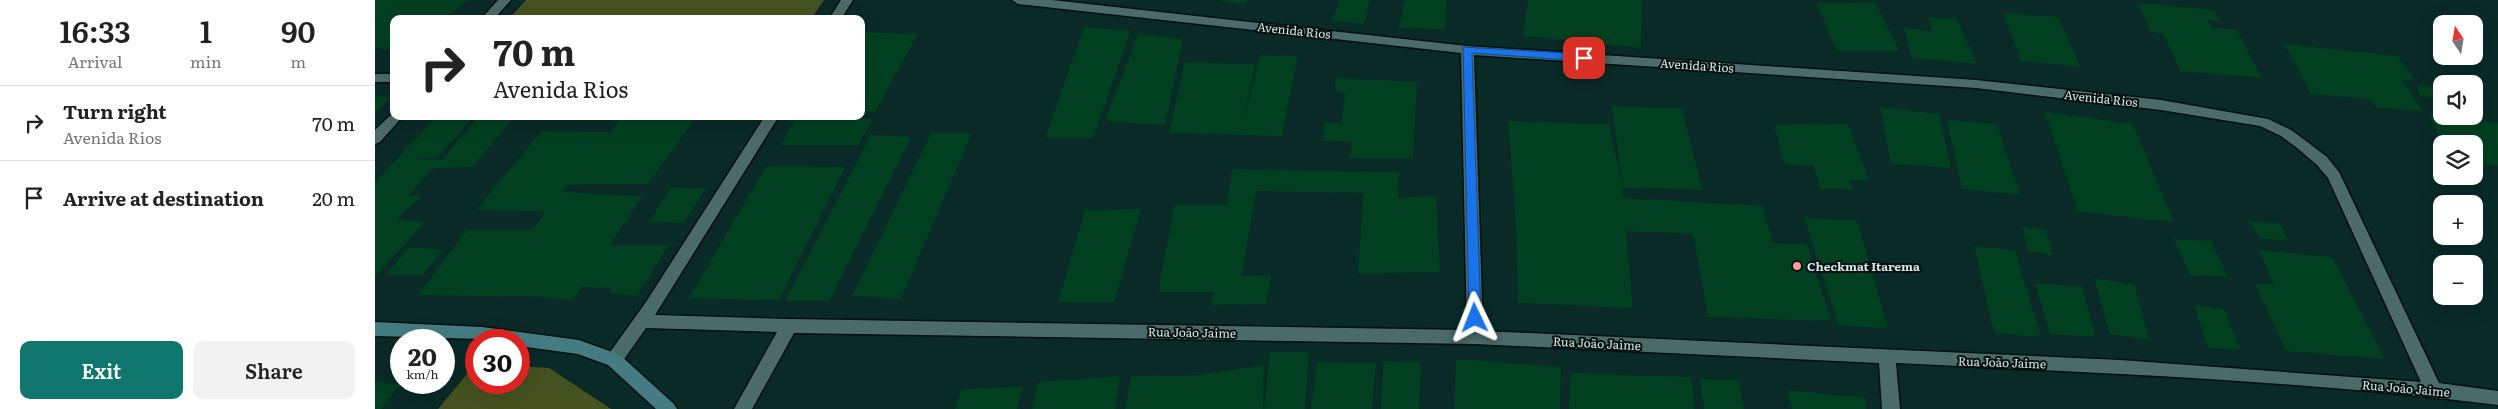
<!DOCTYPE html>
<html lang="en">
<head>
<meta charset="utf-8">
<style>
	:root { --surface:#fff; --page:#f2f2f2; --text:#222; --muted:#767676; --line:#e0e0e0; --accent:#0f766e }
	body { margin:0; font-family:Literata,serif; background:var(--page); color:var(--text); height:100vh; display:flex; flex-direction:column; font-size:19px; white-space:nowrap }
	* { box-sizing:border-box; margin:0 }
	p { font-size:16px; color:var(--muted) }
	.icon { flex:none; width:28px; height:28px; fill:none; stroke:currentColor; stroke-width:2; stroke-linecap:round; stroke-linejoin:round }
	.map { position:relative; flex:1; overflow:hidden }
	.drawer { display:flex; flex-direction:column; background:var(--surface); width:375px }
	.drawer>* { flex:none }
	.guide { position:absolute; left:15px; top:15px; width:475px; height:105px; border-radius:10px; box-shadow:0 5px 20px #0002; background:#fff; color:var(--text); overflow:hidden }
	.needle { width:32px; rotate:348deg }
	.buttons { position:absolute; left:2058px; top:15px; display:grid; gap:10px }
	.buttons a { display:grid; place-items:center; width:50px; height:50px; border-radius:10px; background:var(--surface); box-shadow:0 5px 20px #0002; font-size:25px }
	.speed { position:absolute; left:15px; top:329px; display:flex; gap:10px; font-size:25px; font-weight:700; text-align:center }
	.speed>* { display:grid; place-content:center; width:65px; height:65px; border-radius:50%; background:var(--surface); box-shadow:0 5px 20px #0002; line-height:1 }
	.speed small { font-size:12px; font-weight:400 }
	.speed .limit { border:8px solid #d22; background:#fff; color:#111 }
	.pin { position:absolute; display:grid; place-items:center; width:42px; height:42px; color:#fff; margin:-21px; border-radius:10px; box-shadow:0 2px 8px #0006 }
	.me { position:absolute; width:55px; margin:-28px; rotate:358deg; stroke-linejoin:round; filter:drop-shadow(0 0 4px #0008) }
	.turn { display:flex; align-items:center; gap:18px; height:105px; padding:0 20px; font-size:22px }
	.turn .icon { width:65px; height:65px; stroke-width:2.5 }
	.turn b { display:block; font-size:35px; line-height:42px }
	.eta { display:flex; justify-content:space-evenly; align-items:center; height:85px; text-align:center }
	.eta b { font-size:30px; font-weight:600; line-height:35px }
	.button { display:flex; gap:10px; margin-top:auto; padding:10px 20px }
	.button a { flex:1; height:58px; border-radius:10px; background:var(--accent); color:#fff; font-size:20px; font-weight:600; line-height:58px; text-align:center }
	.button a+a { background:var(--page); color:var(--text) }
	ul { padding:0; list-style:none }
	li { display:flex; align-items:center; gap:15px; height:75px; padding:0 20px; border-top:1px solid var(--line) }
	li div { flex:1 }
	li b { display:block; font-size:19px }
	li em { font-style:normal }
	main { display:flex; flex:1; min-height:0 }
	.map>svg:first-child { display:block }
	.green { fill:#45521f }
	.building { fill:#003f20 }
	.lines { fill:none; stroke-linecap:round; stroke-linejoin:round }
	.street-casing { stroke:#00110f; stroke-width:3 }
	.secondary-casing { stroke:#00110f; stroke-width:3 }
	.street { fill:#4b6b68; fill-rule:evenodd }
	.secondary { fill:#457c83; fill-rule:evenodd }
	.route { fill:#1a73e8; stroke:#114b97 }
	.poi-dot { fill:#f59b98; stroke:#04100f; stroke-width:2 }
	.labels { text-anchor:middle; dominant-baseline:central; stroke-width:4; stroke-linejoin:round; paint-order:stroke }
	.street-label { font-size:12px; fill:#d8eae8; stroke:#04100f }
	.poi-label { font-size:12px; font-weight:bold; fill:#d8eae8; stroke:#04100f; text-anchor:start }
</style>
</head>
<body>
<main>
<section class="drawer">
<div class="eta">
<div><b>16:33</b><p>Arrival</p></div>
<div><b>1</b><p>min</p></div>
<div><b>90</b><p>m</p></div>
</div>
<ul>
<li><svg class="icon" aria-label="right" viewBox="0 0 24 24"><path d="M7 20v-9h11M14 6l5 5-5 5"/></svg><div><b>Turn right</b><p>Avenida Rios</p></div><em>70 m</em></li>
<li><svg class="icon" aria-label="arrive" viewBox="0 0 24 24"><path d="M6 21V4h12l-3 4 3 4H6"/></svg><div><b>Arrive at destination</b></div><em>20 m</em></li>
</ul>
<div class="button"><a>Exit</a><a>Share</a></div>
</section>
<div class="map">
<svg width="2123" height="409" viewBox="0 0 2123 409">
	<rect width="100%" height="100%" fill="#092a27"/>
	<g class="green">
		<polygon points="151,0 449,0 436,19 134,19"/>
		<polygon points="101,363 101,382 144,382 144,366 174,368 236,409 63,409"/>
	</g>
	<g class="building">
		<polygon points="0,0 93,0 69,19 19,19 19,51 0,48"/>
		<polygon points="842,0 872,0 870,4"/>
		<polygon points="964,0 995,0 989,24 957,21"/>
		<polygon points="1029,0 1072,0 1070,30 1024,28"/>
		<polygon points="1153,0 1267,0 1266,48 1148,36"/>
		<polygon points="1500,2 1525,51 1462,51 1441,3"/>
		<polygon points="1763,3 1839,10 1845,21 1832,20 1837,28 1862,30 1887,78 1805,71 1788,34 1776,32"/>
		<polygon points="1628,13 1683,17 1706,67 1646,61"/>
		<polygon points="1553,17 1582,19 1602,64 1537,58 1529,28 1557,31"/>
		<polygon points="709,27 756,31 718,138 670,138"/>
		<polygon points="486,32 543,34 500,112 486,111"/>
		<polygon points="763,34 808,39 790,125 730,121"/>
		<polygon points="1909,44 2023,56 2039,80 2026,79 2048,111 2002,108 1996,99 1936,94"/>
		<polygon points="885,55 923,56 907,136 794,133 810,62 880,64 868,123"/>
		<polygon points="961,78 1042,82 1038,158 974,158 977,142 948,141 950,123 966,123 970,93 959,91"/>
		<polygon points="2042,84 2066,88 2066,99 2044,96"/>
		<polygon points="0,96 15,97 0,114"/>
		<polygon points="1237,106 1307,108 1327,190 1248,188 1248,198 1388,206 1398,243 1432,244 1456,321 1333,317 1318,234 1251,231 1258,308 1143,303 1141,226 1133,121 1234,124 1247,184"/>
		<polygon points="1505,107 1564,114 1576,168 1516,164"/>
		<polygon points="1670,112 1758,124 1799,222 1703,212"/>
		<polygon points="2053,115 2123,123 2123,166 2099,163 2099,144 2070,144"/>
		<polygon points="62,116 99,116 62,158 37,159 67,160 104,116 141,116 97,167 59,168 33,196 47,196 22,219 49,223 0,277 0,182"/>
		<polygon points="420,118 498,119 483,145 406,145"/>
		<polygon points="244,120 319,120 273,184 195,185 185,192 268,196 235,245 294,245 262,296 233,293 237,288 207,287 197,300 167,297 43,295 92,230 157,230 171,211 101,210 167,131 235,132"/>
		<polygon points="1572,120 1622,124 1645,195 1587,189"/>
		<polygon points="1473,124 1494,180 1474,180 1479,189 1446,189 1438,166 1410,165 1399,125"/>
		<polygon points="556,133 597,133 526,299 477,296"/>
		<polygon points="496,135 536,137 454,301 410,301"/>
		<polygon points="391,166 470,167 404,300 314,298"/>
		<polygon points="857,169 1024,172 1023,198 1061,196 1065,272 983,274 988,193 881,191 867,276 896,275 891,304 836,305 839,292 783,292 799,205 852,205"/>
		<polygon points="296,187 331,189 308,223 274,222"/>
		<polygon points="766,209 739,302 683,302 710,210"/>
		<polygon points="1429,218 1482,220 1513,328 1464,326"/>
		<polygon points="1874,222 1904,223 1914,240 1886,239"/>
		<polygon points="1647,227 1671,230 1677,255 1653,251"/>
		<polygon points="1798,239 1836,241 1853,277 1815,275"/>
		<polygon points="1599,246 1640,250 1666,337 1619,333"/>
		<polygon points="34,247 68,250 47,275 11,275"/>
		<polygon points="1883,250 1957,257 2010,359 1911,351 1880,284 1899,285"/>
		<polygon points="1719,278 1760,285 1774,340 1735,334"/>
		<polygon points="1660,283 1707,287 1721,337 1675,334"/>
		<polygon points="1819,305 1849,309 1866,350 1833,348"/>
		<polygon points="895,352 934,352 930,409 889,409"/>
		<polygon points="1081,359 1186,367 1185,409 1079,409"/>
		<polygon points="1008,361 1046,362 1044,409 1006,409"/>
		<polygon points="942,362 1001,363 997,409 936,409"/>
		<polygon points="889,365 888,409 820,409 820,402 820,409 750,409 756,376 823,375"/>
		<polygon points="1195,373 1316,377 1320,409 1194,409"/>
		<polygon points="745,376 740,409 657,409 663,382"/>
		<polygon points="1325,379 1364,380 1369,409 1329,409"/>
		<polygon points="0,382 26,384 6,409 0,409"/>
		<polygon points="648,386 642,409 580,409 586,390"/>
		<polygon points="1412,390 1491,398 1491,409 1417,409"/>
	</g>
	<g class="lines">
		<defs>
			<g id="street">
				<polygon points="123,0 136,0 119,19 106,19"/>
				<polygon points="466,0 478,0 466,19 454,19"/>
				<path d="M637,0H677L1092,46L1601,80L1786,100L1893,119L1916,130L1931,141L1952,157L1964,172L2064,383L2123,391V405C1924,380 1722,373 1521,363L1525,409H1507L1504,363L1100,344L419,333L377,409H359L402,332L271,328L245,365L239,367L233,365L231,360L233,355L271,302L390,116H404L280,315L414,319L1092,330L1086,53L643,4ZM1099,55L1601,88L1786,110L1885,126L1906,136L1921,147L1942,165L1953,178L2046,382L1745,360L1108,331Z"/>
				<rect x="0" y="74" width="19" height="8"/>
				<polygon points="19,112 19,116 28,116 5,142 0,144 0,130"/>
			</g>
			<polygon id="secondary" points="0,322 107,327 204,340 245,355 299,404 302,409 281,409 233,365 203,354 144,346 144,340 0,336"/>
		</defs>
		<use href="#street" class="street-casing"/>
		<use href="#secondary" class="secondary-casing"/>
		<use href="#street" class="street"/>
		<use href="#secondary" class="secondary"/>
	</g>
	<polygon class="route" points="1088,47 1209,54 1214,58 1209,61 1097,53 1106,318 1100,323 1094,318"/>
	<circle class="poi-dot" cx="1422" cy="266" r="5"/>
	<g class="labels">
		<g class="street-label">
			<text transform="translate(919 30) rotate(6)">Avenida Rios</text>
			<text transform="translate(1322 65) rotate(4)">Avenida Rios</text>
			<text transform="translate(1726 98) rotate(6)">Avenida Rios</text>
			<text transform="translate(817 332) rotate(1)">Rua João Jaime</text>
			<text transform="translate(1222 343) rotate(3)">Rua João Jaime</text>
			<text transform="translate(1627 362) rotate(2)">Rua João Jaime</text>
			<text transform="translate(2031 388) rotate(5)">Rua João Jaime</text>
		</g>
		<g class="poi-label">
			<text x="1432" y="266">Checkmat Itarema</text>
		</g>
	</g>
</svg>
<div class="buttons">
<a><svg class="needle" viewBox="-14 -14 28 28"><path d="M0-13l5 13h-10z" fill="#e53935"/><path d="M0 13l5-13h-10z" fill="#767676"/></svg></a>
<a><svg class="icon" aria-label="sound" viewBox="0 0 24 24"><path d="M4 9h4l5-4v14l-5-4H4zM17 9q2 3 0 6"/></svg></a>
<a><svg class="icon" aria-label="layers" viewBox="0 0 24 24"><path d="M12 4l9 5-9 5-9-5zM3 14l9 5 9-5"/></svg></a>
<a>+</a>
<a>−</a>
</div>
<div class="speed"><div>20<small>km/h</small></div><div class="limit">30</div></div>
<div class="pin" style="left:1209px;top:58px;background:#d93025"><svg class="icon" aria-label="arrive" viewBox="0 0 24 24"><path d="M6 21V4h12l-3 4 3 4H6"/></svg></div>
<svg class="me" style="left:1100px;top:318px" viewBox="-20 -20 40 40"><path d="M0-17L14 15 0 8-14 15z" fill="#1a73e8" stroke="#fff" stroke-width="4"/></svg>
<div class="guide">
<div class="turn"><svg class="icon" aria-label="right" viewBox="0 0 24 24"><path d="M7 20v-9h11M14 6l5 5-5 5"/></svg><div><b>70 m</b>Avenida Rios</div></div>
</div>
</div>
</main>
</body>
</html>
